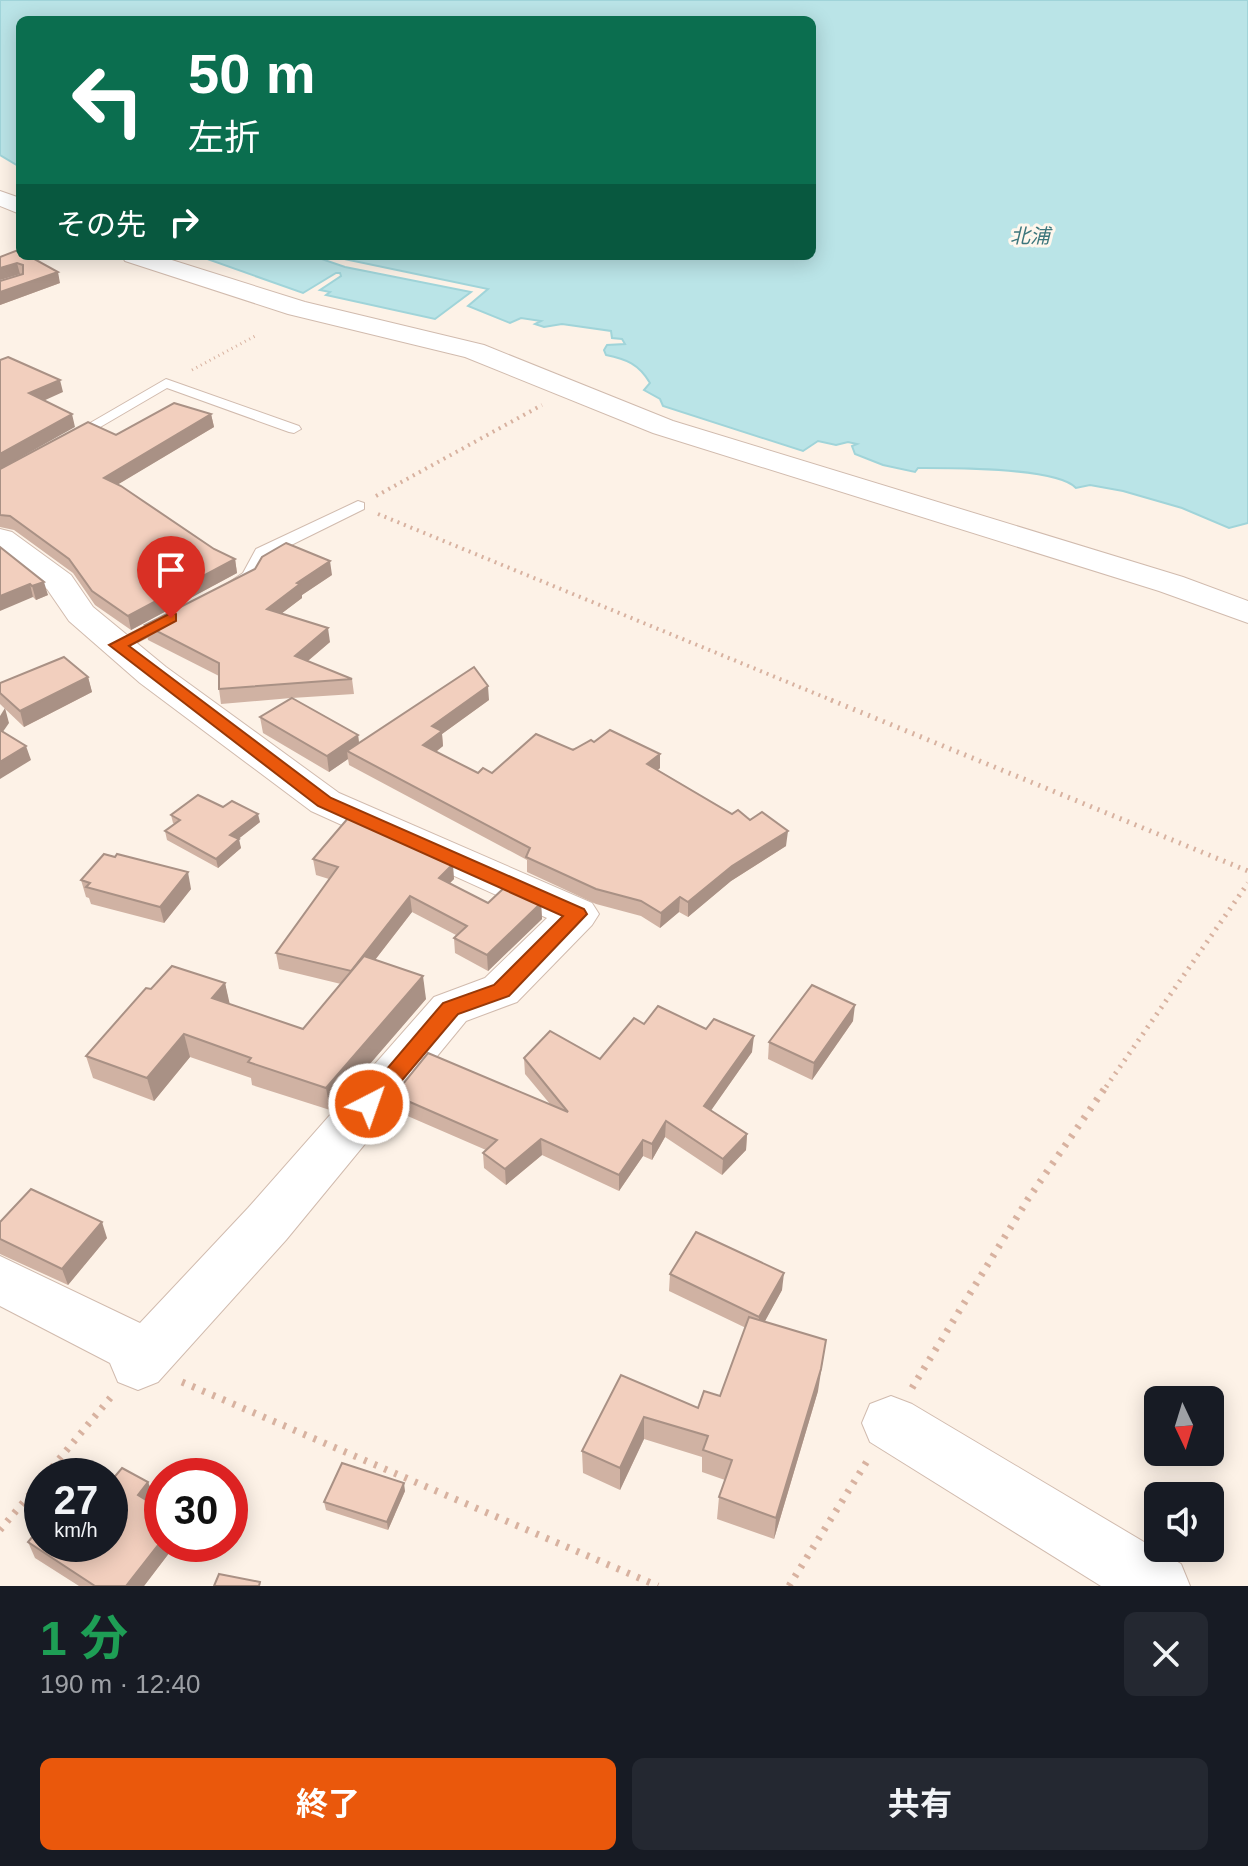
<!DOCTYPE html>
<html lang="ja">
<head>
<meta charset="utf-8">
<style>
	:root { --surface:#171b24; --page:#242831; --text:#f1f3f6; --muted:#9ea1a6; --accent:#ea580c }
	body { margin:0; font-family:Arial,"Noto Sans JP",sans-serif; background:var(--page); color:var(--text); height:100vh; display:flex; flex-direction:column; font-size:30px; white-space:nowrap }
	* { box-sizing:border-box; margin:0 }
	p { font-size:26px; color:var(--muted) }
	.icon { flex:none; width:44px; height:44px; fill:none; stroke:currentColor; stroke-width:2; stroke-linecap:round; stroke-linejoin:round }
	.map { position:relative; height:1586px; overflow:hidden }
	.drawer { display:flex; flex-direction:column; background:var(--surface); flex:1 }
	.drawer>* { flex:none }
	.hud { position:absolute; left:16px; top:16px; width:800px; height:244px; border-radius:12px; box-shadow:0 4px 20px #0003; background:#0b6e4f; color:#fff; overflow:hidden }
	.needle { width:52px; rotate:176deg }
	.controls { position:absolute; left:1144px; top:1386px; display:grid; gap:16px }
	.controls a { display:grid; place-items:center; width:80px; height:80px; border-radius:12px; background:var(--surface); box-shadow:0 4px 20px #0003; font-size:40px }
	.speed { position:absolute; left:24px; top:1458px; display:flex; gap:16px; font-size:40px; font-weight:700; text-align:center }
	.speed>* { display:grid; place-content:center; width:104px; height:104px; border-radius:50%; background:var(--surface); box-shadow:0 4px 20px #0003; line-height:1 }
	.speed small { font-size:20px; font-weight:400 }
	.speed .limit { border:12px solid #d22; background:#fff; color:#111 }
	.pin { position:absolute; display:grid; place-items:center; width:68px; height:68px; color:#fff; margin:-82px -34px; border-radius:50% 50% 50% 0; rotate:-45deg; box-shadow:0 0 8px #0007 }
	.pin .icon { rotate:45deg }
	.me { position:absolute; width:88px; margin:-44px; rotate:41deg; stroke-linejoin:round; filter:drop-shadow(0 0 6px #0008) }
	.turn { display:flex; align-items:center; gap:28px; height:168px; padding:0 40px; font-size:36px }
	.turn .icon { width:104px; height:104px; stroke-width:2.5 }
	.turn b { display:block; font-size:56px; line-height:68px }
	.then { display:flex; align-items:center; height:76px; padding:0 40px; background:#0003; gap:16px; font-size:30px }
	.round { display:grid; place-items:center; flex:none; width:84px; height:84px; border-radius:12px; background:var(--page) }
	.overview { display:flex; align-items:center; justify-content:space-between; height:136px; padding:0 40px }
	h1 { font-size:48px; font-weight:700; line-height:60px; color:#1e9e55 }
	.primary-button { display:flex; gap:16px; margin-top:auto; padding:16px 40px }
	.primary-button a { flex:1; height:92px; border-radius:12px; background:var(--accent); color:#fff; font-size:32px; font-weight:700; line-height:92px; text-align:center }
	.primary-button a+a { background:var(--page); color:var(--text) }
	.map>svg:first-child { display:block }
	.water { fill:#bae4e7; stroke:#a0d4d9; stroke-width:2 }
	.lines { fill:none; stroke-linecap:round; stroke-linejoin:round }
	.service-casing { stroke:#d1bbae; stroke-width:2 }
	.minor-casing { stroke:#d1bbae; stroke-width:2 }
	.path-far3 { stroke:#d8b2a0; stroke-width:3; stroke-dasharray:1 4; stroke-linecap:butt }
	.path-far2 { stroke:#d8b2a0; stroke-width:4; stroke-dasharray:2 5; stroke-linecap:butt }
	.path-far1 { stroke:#d8b2a0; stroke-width:5; stroke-dasharray:2 6; stroke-linecap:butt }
	.path { stroke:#d8b2a0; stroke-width:7; stroke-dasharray:3 8; stroke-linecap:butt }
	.service { fill:#fff; fill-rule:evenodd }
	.minor { fill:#fff; fill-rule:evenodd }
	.wall { fill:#d0b2a3 }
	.shaded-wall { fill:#a99185 }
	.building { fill:#f2cfbe; stroke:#a99185; stroke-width:2 }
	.route { fill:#ea580c; stroke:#983908; stroke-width:2 }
	.labels { text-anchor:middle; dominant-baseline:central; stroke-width:6; stroke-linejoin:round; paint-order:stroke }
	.far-water-label { font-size:20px; font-style:italic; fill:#3d767c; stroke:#fff7ed }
</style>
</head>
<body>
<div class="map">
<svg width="1248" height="1586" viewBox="0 0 1248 1586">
	<rect width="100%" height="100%" fill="#fdf2e7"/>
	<g class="water">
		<path d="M0,0H1248V523L1229,528L1182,508L1123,491L1090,485L1076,488C1057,467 950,468 918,468L915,472L883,465L855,454L852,446L857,444L848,442L836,445L818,441L803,451L663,406L660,399L644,390L650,383C639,364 626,359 606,355L604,350L607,345L625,344L622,339L612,338L611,331L562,324L544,327L535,324L541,321L521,318L510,323L468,306L488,289L330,256H812V20H20V167L0,155Z"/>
		<polygon points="199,256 313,256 345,267 471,292 435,319 326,295 330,292 320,290 341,276 340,273 336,273 303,293"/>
	</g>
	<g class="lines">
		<defs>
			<g id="service">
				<polygon points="166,379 299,426 301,429 294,433 289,432 167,388 78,440 68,440 66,437"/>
				<polygon points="358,501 364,503 364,509 269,556 256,580 233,590 225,585 243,573 256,549"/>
				<polygon points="170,613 176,614 179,618 176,622 124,649 112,649 109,645"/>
			</g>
			<g id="minor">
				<polygon points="0,191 20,198 20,214 0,206"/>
				<polygon points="122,256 159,256 305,302 484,345 673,421 1183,577 1248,601 1248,623 1159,591 653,433 465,357 288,314 125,261"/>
				<polygon points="0,529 12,532 71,575 93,607 166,667 339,793 592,903 599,914 592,925 517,1002 466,1021 286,1240 158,1382 138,1390 118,1382 110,1363 0,1306 0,1256 140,1323 248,1208 434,997 485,978 547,918 311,811 140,683 69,621 47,589 0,554"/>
				<polygon points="891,1396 912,1404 1181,1564 1190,1586 1101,1586 870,1442 862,1423 870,1404"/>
			</g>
		</defs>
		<use href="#service" class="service-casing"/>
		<use href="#minor" class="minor-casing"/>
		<polyline class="path-far3" points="192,370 257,335"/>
		<g class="path-far2">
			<polyline points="376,496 542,405"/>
			<polyline points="378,514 836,702"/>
		</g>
		<g class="path-far1">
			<polyline points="831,700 1248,871"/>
			<polyline points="1106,1087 1248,883"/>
		</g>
		<g class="path">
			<polyline points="182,1382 658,1586"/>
			<polyline points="912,1388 1028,1199 1107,1085"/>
			<polyline points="45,1476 111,1397"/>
			<polyline points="0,1530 42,1480"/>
			<polyline points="789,1586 869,1458"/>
		</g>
		<use href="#service" class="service"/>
		<use href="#minor" class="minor"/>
	</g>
	<g class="wall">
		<polygon points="18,250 60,283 0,305 0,281 21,275 20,274 0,280"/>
		<polygon points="211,414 214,427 118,484 214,549 235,559 237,573 131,630 95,605 73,573 14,530 0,527 0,469 116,435"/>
		<polygon points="0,547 48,595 36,600 33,597"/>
		<polygon points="332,575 302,595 302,598 282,613 330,642 308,661 352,679 354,694 292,698 358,735 359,743 489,700 442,734 443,746 436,752 478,773 492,773 594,742 660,754 660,768 658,770 786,846 731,881 688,917 679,912 660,928 641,916 596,904 527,872 527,860 349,765 348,759 329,772 263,733 260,717 291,698 221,704 219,689 219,676 148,640 145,625"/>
		<polygon points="88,677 92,692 24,727 0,704 0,683"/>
		<polygon points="223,807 260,822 238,839 241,848 218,868 167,840 165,831 175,824 173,823 171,815"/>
		<polygon points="313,859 454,879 450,883 488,903 541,903 542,919 488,971 455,953 454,938 456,935 412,912 375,960 426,999 330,1110 252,1085 251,1078 190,1057 154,1101 93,1078 86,1056 151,989 225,983 229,1004 303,1029 341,984 279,969 276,953 329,879 316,875"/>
		<polygon points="81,880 191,889 164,923 91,904 89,898 86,897"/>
		<polygon points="853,1021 812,1080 768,1059 769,1042"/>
		<polygon points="644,1024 752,1052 711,1110 747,1134 746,1150 722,1175 665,1137 652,1160 643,1156 619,1191 542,1155 506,1185 484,1168 483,1153 486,1150 396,1111 394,1095 550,1104 525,1074 524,1058 600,1059"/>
		<polygon points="0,1222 107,1238 68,1285 0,1254"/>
		<polygon points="670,1274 782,1290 764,1322 818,1391 774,1539 717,1519 719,1497 725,1480 702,1472 702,1457 644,1439 620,1490 583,1473 582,1451 621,1375 698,1408 720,1396 746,1328 669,1291"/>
		<polygon points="112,1480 148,1482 154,1498 150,1503 162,1544 176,1544 144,1586 79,1586 35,1558 28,1542"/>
		<polygon points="405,1491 388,1530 326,1510 324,1502"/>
	</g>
	<g class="shaded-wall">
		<polygon points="17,263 20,274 0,280 0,268"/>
		<polygon points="58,272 60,283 0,305 0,292"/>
		<polygon points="60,380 63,392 32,406 29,393"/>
		<polygon points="72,414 75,427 0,469 0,454"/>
		<polygon points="211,414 214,427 107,491 104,478"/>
		<polygon points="235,559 237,573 131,630 128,616"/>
		<polygon points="330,561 332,575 302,595 302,598 269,623 267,609 297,583"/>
		<polygon points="44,582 48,595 36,600 32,586"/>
		<polygon points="30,584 33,597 0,611 0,596"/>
		<polygon points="328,628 330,642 297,670 295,656"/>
		<polygon points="88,677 92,692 24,727 20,711"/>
		<polygon points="488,686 489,700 442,734 443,746 425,760 423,745 432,726"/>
		<polygon points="5,708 9,723 0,736 0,716"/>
		<polygon points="358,735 360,751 347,751 348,759 329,772 327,756"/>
		<polygon points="26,746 31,760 0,779 0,762"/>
		<polygon points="660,754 660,768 647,778 647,764"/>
		<polygon points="258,814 260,822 232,844 230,835"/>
		<polygon points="788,831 786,846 731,881 688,917 688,902 732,866"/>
		<polygon points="239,839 241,848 218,868 216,859"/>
		<polygon points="453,864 454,879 440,893 439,878"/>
		<polygon points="188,872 191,889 164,923 160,907"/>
		<polygon points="410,896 412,912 354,987 351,971"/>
		<polygon points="680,897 679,912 660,928 661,913"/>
		<polygon points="541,903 542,919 488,971 487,955"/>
		<polygon points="423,976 426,999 330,1110 326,1088"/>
		<polygon points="225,983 230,1005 212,998"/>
		<polygon points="855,1005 853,1021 812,1080 814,1063"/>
		<polygon points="184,1034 190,1057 154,1101 147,1078"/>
		<polygon points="754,1036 752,1052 703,1122 704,1106"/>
		<polygon points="666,1121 665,1137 652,1160 652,1144"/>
		<polygon points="747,1134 746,1150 722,1175 723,1159"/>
		<polygon points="541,1139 542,1155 506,1185 505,1169"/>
		<polygon points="643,1140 643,1156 619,1191 619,1175"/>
		<polygon points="102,1222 107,1238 68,1285 62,1269"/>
		<polygon points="784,1273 782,1290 758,1334 759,1317"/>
		<polygon points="826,1340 818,1391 774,1539 776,1518"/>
		<polygon points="644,1417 644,1439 620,1490 620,1468"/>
		<polygon points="148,1482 154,1498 144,1511 138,1495"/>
		<polygon points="404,1483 405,1491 388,1530 387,1522"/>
		<polygon points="162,1540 162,1544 176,1544 144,1586 126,1586"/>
	</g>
	<g class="building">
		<polygon points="18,250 20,251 20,256 29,256 58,272 0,292 0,281 23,274 23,265 17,263 0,268 0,257"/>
		<polygon points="8,357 60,380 29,393 72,414 0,454 0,360"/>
		<polygon points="174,403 211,414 104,478 121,486 214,549 235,559 128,616 92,591 69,559 10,516 0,515 0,469 88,422 116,435"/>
		<polygon points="286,543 330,561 297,583 300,584 267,609 328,628 295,656 352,679 219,689 219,663 145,625 255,569 262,557"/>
		<polygon points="0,547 44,582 32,586 30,584 0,596"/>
		<polygon points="64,657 88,677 20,711 0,693 0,683"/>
		<polygon points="474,667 488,686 432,726 442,731 423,745 478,773 483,768 492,773 536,734 573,750 591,740 594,742 610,730 660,754 647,764 732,814 738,810 750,820 762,812 788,831 732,866 688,902 680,897 661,913 641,901 596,889 526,857 530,848 347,751"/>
		<polygon points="292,698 358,735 327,756 260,717"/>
		<polygon points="0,730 26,746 0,762"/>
		<polygon points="198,795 223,807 232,801 258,814 230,835 239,839 216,859 165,831 180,820 171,815"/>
		<polygon points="349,817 453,864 439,878 488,903 505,887 541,903 487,955 454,938 467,926 410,896 351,971 276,953 338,867 313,859"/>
		<polygon points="104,854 115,857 117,854 188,872 160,907 86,887 90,883 81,880"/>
		<polygon points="364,956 423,976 326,1088 248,1062 251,1058 184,1034 147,1078 86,1056 146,988 151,989 172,966 225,983 212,998 303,1029"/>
		<polygon points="812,985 855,1005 814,1063 769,1042"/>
		<polygon points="658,1006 706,1029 714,1019 754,1036 704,1106 747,1134 723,1159 666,1121 652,1144 643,1140 619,1175 541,1139 505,1169 483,1153 497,1140 394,1095 428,1053 568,1112 524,1058 550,1031 600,1059 634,1018 644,1024"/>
		<polygon points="31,1189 102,1222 62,1269 0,1239 0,1222"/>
		<polygon points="696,1232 784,1273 759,1317 670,1274"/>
		<polygon points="749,1317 826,1340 821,1369 776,1518 719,1497 732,1460 703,1450 708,1436 644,1417 620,1468 582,1451 621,1375 698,1408 704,1391 720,1396"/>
		<polygon points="342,1463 404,1483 387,1522 324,1502"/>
		<polygon points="91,1467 106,1476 84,1476"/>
		<polygon points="122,1468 148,1482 138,1495 162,1510 162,1540 126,1586 95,1586 28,1542 42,1525 42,1544 110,1544 110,1478 112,1480"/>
		<polygon points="219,1574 260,1582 259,1586 214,1586"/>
	</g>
	<polygon class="route" points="171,613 176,614 176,621 129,646 331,798 584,909 587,914 509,996 458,1014 376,1111 369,1113 361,1111 357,1104 443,1003 494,985 563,916 318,806 109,645"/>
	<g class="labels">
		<g class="far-water-label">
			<text x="1030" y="236">北浦</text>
		</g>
	</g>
</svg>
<div class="controls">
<a><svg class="needle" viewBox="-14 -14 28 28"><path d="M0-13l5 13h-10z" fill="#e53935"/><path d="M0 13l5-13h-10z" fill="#9ea1a6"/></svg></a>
<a><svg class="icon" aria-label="sound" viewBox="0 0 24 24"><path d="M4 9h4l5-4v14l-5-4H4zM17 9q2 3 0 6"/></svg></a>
</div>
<div class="speed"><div>27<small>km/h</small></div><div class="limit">30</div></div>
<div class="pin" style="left:171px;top:618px;background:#d93025"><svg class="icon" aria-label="arrive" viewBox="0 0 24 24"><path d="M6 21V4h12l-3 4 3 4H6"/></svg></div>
<svg class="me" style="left:369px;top:1104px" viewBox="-20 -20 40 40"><circle r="17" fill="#ea580c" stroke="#fff" stroke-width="3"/><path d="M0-11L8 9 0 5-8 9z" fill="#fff"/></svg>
<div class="hud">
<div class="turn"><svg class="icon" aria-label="left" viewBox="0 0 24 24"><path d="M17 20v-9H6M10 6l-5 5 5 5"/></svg><div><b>50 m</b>左折</div></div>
<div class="then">その先<svg class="icon" aria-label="right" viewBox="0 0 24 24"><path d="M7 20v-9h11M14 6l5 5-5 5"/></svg></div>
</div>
</div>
<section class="drawer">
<div class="overview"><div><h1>1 分</h1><p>190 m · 12:40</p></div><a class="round"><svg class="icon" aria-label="close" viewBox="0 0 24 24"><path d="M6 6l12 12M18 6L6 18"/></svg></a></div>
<div class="primary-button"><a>終了</a><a>共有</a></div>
</section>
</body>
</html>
